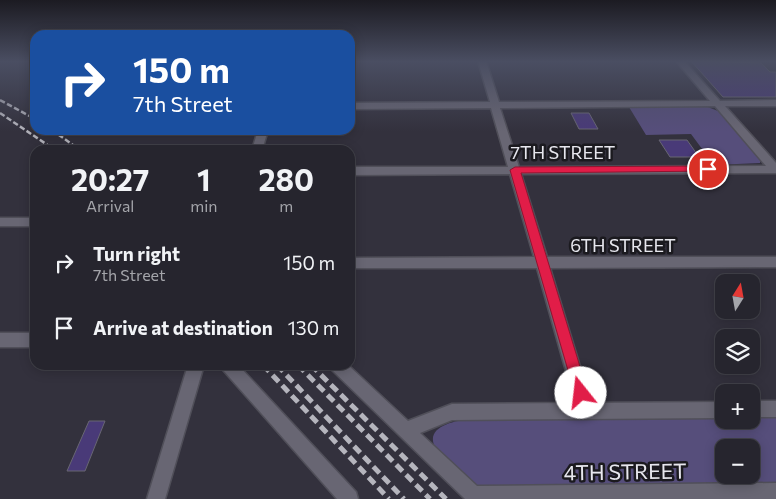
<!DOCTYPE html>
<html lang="en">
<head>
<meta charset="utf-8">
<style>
	:root { --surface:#26252e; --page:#2e2d36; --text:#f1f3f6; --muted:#a4a5aa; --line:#42424a }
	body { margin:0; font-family:Commissioner,sans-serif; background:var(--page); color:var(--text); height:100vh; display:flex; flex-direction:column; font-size:19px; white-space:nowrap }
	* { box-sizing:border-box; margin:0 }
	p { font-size:16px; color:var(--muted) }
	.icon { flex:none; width:28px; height:28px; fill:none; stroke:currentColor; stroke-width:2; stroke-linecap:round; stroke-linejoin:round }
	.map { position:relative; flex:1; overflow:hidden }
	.details { position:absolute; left:30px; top:145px; width:325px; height:225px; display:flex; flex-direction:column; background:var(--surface); border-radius:15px; box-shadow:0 2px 12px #0003,0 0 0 1px var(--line) }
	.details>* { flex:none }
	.guide { position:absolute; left:30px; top:30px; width:325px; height:105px; border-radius:15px; box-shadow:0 2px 12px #0003,0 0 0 1px var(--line); background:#1a4fa0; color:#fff; overflow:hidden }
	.needle { width:32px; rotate:11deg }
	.buttons { position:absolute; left:715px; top:274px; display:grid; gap:10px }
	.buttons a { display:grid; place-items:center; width:45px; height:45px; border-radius:10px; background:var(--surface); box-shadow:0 2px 12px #0003,0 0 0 1px var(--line); font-size:25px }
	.pin { position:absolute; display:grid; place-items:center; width:42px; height:42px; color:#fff; margin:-21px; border:2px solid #fff; border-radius:50%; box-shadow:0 1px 5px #0007 }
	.me { position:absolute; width:55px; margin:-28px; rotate:344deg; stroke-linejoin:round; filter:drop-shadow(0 0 4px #0008) }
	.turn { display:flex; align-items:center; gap:18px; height:105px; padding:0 20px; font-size:22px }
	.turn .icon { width:65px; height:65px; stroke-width:2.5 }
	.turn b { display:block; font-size:35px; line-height:42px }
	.eta { display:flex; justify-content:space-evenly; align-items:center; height:85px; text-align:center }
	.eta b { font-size:30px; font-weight:700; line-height:35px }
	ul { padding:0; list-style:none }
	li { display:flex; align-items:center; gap:15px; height:65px; padding:0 20px }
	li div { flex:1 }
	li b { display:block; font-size:19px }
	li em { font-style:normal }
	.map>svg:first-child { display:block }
	.green { fill:#564e7b; fill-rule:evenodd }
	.building { fill:#493a78; stroke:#686673 }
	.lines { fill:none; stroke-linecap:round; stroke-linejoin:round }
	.street-casing { stroke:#504f59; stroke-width:3 }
	.street { fill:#686673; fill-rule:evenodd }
	.rail-far1 { stroke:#b5b5bd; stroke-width:2.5; stroke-dasharray:5.5 2.5; stroke-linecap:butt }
	.rail { stroke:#b5b5bd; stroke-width:5; stroke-dasharray:9 5; stroke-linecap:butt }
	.route { fill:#e11d48; stroke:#92132f }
	.labels { text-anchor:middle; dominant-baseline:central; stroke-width:5; stroke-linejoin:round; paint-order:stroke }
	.street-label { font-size:18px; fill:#e7e7ee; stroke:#1b1a1f }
	.near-street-label { font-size:21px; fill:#e7e7ee; stroke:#1b1a1f }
</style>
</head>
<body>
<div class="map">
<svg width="776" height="499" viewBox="0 0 776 499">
	<rect width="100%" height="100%" fill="#33313d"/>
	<g class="green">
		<polygon points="705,106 718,111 761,159 760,163 714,165 691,134 646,135 629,107"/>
		<path d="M751,416H776V484L481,486C470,484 463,475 456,468C450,463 441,457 436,449C423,427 454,421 469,419L724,417V420H751ZM724,448H751V475H724Z"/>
	</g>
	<g class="building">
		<polygon points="691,61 761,63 770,72 776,72 776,97 723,97"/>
		<polygon points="571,113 589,113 598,129 579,129"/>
		<polygon points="659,140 687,140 699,157 670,157"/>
		<polygon points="89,421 105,421 85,471 67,471"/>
	</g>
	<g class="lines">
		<defs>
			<g id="street">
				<path d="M478,61H486L499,102L710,101L676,61H684L720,101L776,100V106H725L776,163V173L521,174L547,257H776V267L550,268L591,403L724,402V418L452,420L420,433L477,486L776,483V499H465L332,370L329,365H348L408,421L452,404L575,403L537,268H350V258L534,257L510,174L350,175V167H508L491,108L350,109V103L490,102ZM715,106L766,166L519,167L500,108Z"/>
				<polygon points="258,130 268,130 262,150 252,150"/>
				<rect x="0" y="218" width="35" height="8"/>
				<rect x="0" y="333" width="35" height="14"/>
				<polygon points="188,365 204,365 165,499 147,499"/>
				<polygon points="220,365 238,365 356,492 358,499 337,499 223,370"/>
				<rect x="751" y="401" width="25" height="16"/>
			</g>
		</defs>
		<use href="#street" class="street-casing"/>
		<use href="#street" class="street"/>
		<g class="rail-far1">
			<polyline points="0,100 35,119"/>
			<polyline points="0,113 55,150"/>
			<polyline points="52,130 80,150"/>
		</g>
		<g class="rail">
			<polyline points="263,365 389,499"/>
			<polyline points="277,365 404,499"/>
			<polyline points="298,365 430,499"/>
			<polyline points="311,365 446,499"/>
		</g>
	</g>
	<linearGradient id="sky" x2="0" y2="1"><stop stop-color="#1c1b22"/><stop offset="0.47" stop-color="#4a4e62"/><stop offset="1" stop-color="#4a4e62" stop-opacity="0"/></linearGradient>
	<rect width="776" height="131" fill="url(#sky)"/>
	<polygon class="route" points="708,166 711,167 711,171 521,173 588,393 586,398 581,400 576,398 510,170 515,167"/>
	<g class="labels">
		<g class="street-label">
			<text x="563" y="152">7TH STREET</text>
			<text x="623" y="245">6TH STREET</text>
		</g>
		<g class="near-street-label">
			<text transform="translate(625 471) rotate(-1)">4TH STREET</text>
		</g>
	</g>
</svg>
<div class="buttons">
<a><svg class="needle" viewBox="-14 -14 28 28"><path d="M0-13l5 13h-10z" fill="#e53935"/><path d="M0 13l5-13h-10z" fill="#a4a5aa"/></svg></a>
<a><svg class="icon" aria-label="layers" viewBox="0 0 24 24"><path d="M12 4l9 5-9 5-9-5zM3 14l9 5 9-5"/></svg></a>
<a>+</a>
<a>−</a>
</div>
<div class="pin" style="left:708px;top:169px;background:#d93025"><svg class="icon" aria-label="arrive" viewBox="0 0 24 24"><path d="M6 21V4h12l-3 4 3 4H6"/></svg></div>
<svg class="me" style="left:581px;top:393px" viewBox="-20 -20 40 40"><circle r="19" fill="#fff"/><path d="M0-13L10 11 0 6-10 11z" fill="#e11d48"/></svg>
<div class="guide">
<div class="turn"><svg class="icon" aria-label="right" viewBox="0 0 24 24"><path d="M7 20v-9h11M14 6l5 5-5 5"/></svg><div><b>150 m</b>7th Street</div></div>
</div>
<section class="details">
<div class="eta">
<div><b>20:27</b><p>Arrival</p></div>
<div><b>1</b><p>min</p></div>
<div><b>280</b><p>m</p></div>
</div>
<ul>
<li><svg class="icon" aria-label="right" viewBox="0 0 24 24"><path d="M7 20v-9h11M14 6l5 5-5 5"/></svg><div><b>Turn right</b><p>7th Street</p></div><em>150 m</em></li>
<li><svg class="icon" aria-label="arrive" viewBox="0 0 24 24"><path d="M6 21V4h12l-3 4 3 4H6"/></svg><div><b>Arrive at destination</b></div><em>130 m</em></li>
</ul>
</section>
</div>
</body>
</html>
